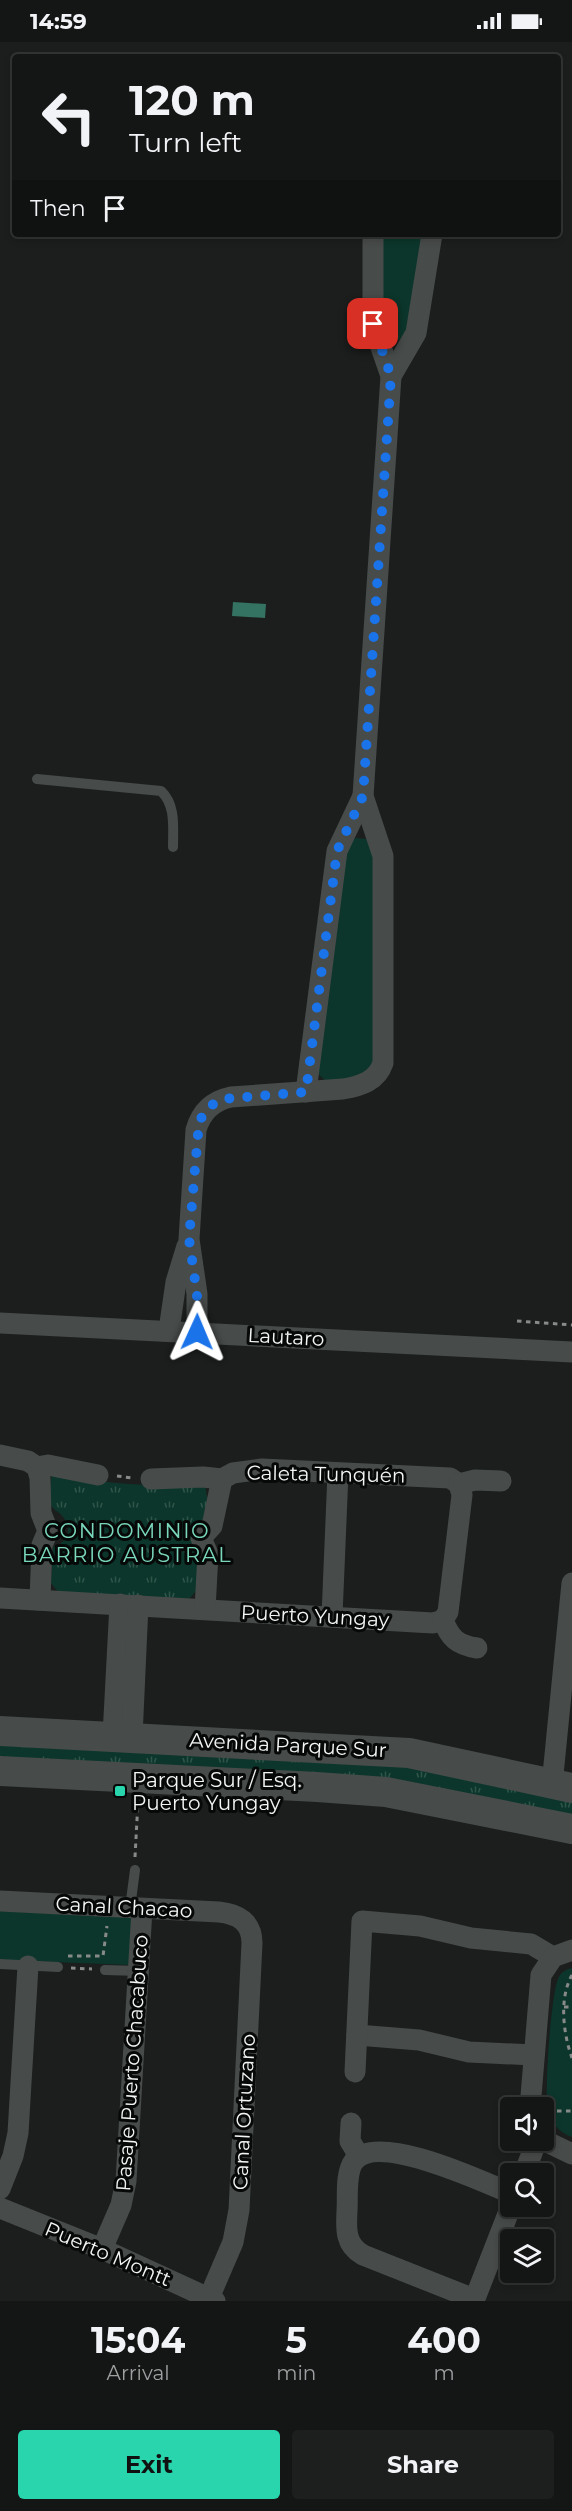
<!DOCTYPE html>
<html lang="en">
<head>
<meta charset="utf-8">
<style>
	:root { --surface:#141616; --page:#1d1f1f; --text:#f1f3f6; --muted:#9d9fa1; --line:#333535; --accent:#28d5ad }
	body { margin:0; font-family:Montserrat,sans-serif; background:var(--page); color:var(--text); height:100vh; display:flex; flex-direction:column; font-size:22px; white-space:nowrap }
	* { box-sizing:border-box; margin:0 }
	p { font-size:20px; color:var(--muted) }
	.icon { flex:none; width:33px; height:33px; fill:none; stroke:currentColor; stroke-width:2; stroke-linecap:round; stroke-linejoin:round }
	.map { position:relative; height:2259px; overflow:hidden }
	.side { display:flex; flex-direction:column; background:var(--surface); flex:1 }
	.side>* { flex:none }
	.hud { position:absolute; left:12px; top:12px; width:549px; height:183px; border-radius:6px; box-shadow:0 3px 9px #0003,0 0 0 2px var(--line); background:#141616; color:var(--text); overflow:hidden }
	.buttons { position:absolute; left:500px; top:2055px; display:grid; gap:12px }
	.buttons a { display:grid; place-items:center; width:54px; height:54px; border-radius:6px; background:var(--surface); box-shadow:0 3px 9px #0003,0 0 0 2px var(--line); font-size:30px }
	.pin { position:absolute; display:grid; place-items:center; width:51px; height:51px; color:#fff; margin:-26px; border-radius:12px; box-shadow:0 3px 9px #0006 }
	.me { position:absolute; width:66px; margin:-33px; rotate:1deg; stroke-linejoin:round; filter:drop-shadow(0 0 4px #0008) }
	.turn { display:flex; align-items:center; gap:21px; height:126px; padding:0 18px; font-size:27px }
	.turn .icon { width:78px; height:78px; stroke-width:2.5 }
	.turn b { display:block; font-size:42px; line-height:51px }
	.then { display:flex; align-items:center; height:57px; padding:0 18px; background:#0003; gap:12px; font-size:22px }
	.eta { display:flex; justify-content:space-evenly; align-items:center; height:102px; text-align:center }
	.eta b { font-size:36px; font-weight:700; line-height:42px }
	.primary-button { display:flex; gap:12px; margin-top:auto; padding:12px 18px }
	.primary-button a { flex:1; height:69px; border-radius:6px; background:var(--accent); color:#111; font-size:24px; font-weight:700; line-height:69px; text-align:center }
	.primary-button a+a { background:var(--page); color:var(--text) }
	.status { display:flex; justify-content:space-between; align-items:center; height:42px; padding:0 30px; background:var(--surface); direction:ltr }
	.status svg { height:16px; fill:currentColor }
	.map>svg:first-child { display:block }
	.grass { fill:url(#grass-tufts) }
	.green { fill:#0c362b }
	.water { fill:#347361 }
	.lines { fill:none; stroke-linecap:round; stroke-linejoin:round }
	.path { stroke:#888a89; stroke-width:3; stroke-dasharray:4.5 4.5; stroke-linecap:butt }
	.lane { stroke:#474b4a; stroke-width:10 }
	.street { stroke:#474b4a; stroke-width:21 }
	.secondary { stroke:#474b4a; stroke-width:30 }
	.route { stroke:#1a73e8; stroke-width:10; stroke-dasharray:0 18 }
	.poi-dot { fill:#28d5ad; stroke:#070808; stroke-width:2 }
	.labels { text-anchor:middle; dominant-baseline:central; stroke-width:6; stroke-linejoin:round; paint-order:stroke }
	.street-label { font-size:20px; fill:#f3f5f4; stroke:#070808 }
	.poi-label { font-size:20px; fill:#f3f5f4; stroke:#070808; text-anchor:start }
	.neighbourhood-label { font-size:21px; letter-spacing:1.5px; fill:#79d7bb; stroke:#070808 }
</style>
</head>
<body>
<div class="status"><b>14:59</b><svg viewBox="0 0 49 12"><path d="M0 12V9h3v3zM5 12V6h3v6zM10 12V3h3v9zM15 12V0h3v12zM26 1h20v11H26zM47 4h2v5h-2z"/></svg></div>
<div class="map">
<svg width="572" height="2259" viewBox="0 0 572 2259">
	<defs>
		<pattern id="grass-tufts" width="24" height="20" patternUnits="userSpaceOnUse" patternTransform="scale(1.5)"><rect width="24" height="20" fill="#0c362b"/><path d="M3 7l-1-3M5 7V3M7 7l1-3M15 17l-1-3M17 17v-4M19 17l1-3" fill="none" stroke="#30544a"/></pattern>
	</defs>
	<rect width="100%" height="100%" fill="#1b1e1d"/>
	<g class="grass">
		<path d="M52,1431C106,1442 149,1445 205,1443L208,1461L196,1549L189,1557L59,1551L51,1541L53,1505C68,1500 73,1488 63,1475C59,1469 52,1468 50,1461C48,1452 51,1440 52,1431Z"/>
		<polygon points="0,1698 435,1724 572,1755 572,1774 0,1719"/>
	</g>
	<g class="green">
		<polygon points="380,192 424,192 405,296 399,298 384,293 379,283"/>
		<polygon points="356,796 368,797 374,803 377,1016 366,1034 327,1040 317,1031 345,809 351,799"/>
		<polygon points="0,1869 134,1876 131,1923 0,1918"/>
		<path d="M572,1926V2095C560,2091 551,2081 548,2068C544,2051 551,1954 558,1937C561,1930 565,1928 572,1926Z"/>
	</g>
	<polygon class="water" points="233,560 266,562 265,576 232,574"/>
	<g class="lines">
		<g class="path">
			<polyline points="517,1279 572,1283"/>
			<polyline points="117,1434 132,1436"/>
			<polyline points="135,1815 138,1759"/>
			<polyline points="68,1914 103,1914 107,1884"/>
			<polyline points="71,1926 92,1927"/>
			<path d="M572,1933C559,1956 563,1991 572,2016"/>
			<polyline points="564,1965 572,1965"/>
			<polyline points="548,2069 572,2069"/>
		</g>
		<g class="lane">
			<path d="M37,737L161,749C176,763 173,785 173,805"/>
			<polyline points="130,1866 135,1828"/>
			<polyline points="0,1922 58,1925"/>
			<polyline points="105,1928 139,1929"/>
		</g>
		<g class="street">
			<polyline points="391,334 416,291 432,192"/>
			<polyline points="306,1050 337,809 363,754"/>
			<polyline points="0,1281 572,1310"/>
			<polyline points="169,1288 176,1240 187,1204"/>
			<path d="M197,1290V1252L189,1197L196,1088C201,1070 212,1059 231,1055L343,1047C361,1044 377,1039 383,1021V814L363,754L391,334L373,282V192"/>
			<polyline points="0,1413 28,1419 37,1425 48,1423 98,1433"/>
			<polyline points="37,1425 40,1436 41,1471 48,1489 42,1503 40,1558"/>
			<polyline points="151,1437 203,1435 222,1437 233,1431 262,1427 450,1436 459,1442"/>
			<polyline points="459,1442 475,1438 501,1439"/>
			<polyline points="0,1556 433,1581 443,1578"/>
			<polyline points="205,1567 208,1512 201,1496 212,1484 222,1437"/>
			<polyline points="332,1574 338,1431"/>
			<polyline points="443,1578 448,1570 462,1453 459,1442"/>
			<path d="M443,1578C450,1596 457,1603 477,1606"/>
			<polyline points="113,1694 120,1562"/>
			<polyline points="132,1695 138,1563"/>
			<polyline points="552,1743 572,1541"/>
			<path d="M0,1859L219,1870C238,1872 252,1880 252,1901L239,2168L233,2200L209,2256"/>
			<polyline points="357,1993 419,1998 469,2010 534,2013"/>
			<polyline points="355,2030 362,1879 420,1884 471,1896 531,1902 553,1915"/>
			<polyline points="530,2066 541,1933 553,1915 572,1908"/>
			<polyline points="351,2081 350,2099 359,2114"/>
			<polyline points="543,2098 572,2112"/>
			<polyline points="524,2132 537,2098"/>
			<polyline points="0,2147 13,2114 18,2091 28,1924"/>
			<polyline points="0,2166 102,2207 215,2259"/>
			<polyline points="102,2207 121,2163 126,2139 142,1867"/>
			<path d="M474,2257L363,2213C345,2203 346,2187 347,2169C348,2155 345,2131 354,2119C378,2090 481,2139 510,2151"/>
			<polyline points="474,2259 511,2164"/>
		</g>
		<g class="secondary">
			<polyline points="0,1689 409,1711 572,1746"/>
			<polyline points="0,1729 317,1745 386,1750 572,1787"/>
		</g>
	</g>
	<g class="lines">
		<polyline class="route" points="197,1290 197,1252 189,1197 199,1080 207,1066 222,1057 306,1050 337,809 363,754 391,334 373,282"/>
	</g>
	<rect class="poi-dot" x="114" y="1743" width="12" height="12" rx="3"/>
	<g class="labels">
		<g class="street-label">
			<text transform="translate(286 1295) rotate(3)">Lautaro</text>
			<text transform="translate(326 1432) rotate(1)">Caleta Tunquén</text>
			<text transform="translate(315 1574) rotate(3)">Puerto Yungay</text>
			<text transform="translate(288 1703) rotate(3)">Avenida Parque Sur</text>
			<text transform="translate(124 1865) rotate(3)">Canal Chacao</text>
			<text transform="translate(132 2021) rotate(-86)">Pasaje Puerto Chacabuco</text>
			<text transform="translate(244 2070) rotate(-87)">Canal Ortuzano</text>
			<text transform="translate(108 2212) rotate(23)">Puerto Montt</text>
		</g>
		<g class="poi-label">
			<text x="132" y="1738">Parque Sur / Esq.<tspan x="132" dy="23">Puerto Yungay</tspan></text>
		</g>
		<g class="neighbourhood-label">
			<text x="127" y="1488">CONDOMINIO<tspan x="127" dy="24">BARRIO AUSTRAL</tspan></text>
		</g>
	</g>
</svg>
<div class="buttons">
<a><svg class="icon" aria-label="sound" viewBox="0 0 24 24"><path d="M4 9h4l5-4v14l-5-4H4zM17 9q2 3 0 6"/></svg></a>
<a><svg class="icon" aria-label="search" viewBox="0 0 24 24"><circle cx="10" cy="10" r="6"/><path d="M15 15l6 6"/></svg></a>
<a><svg class="icon" aria-label="layers" viewBox="0 0 24 24"><path d="M12 4l9 5-9 5-9-5zM3 14l9 5 9-5"/></svg></a>
</div>
<div class="pin" style="left:373px;top:282px;background:#d93025"><svg class="icon" aria-label="arrive" viewBox="0 0 24 24"><path d="M6 21V4h12l-3 4 3 4H6"/></svg></div>
<svg class="me" style="left:197px;top:1290px" viewBox="-20 -20 40 40"><path d="M0-17L14 15 0 8-14 15z" fill="#1a73e8" stroke="#fff" stroke-width="4"/></svg>
<div class="hud">
<div class="turn"><svg class="icon" aria-label="left" viewBox="0 0 24 24"><path d="M17 20v-9H6M10 6l-5 5 5 5"/></svg><div><b>120 m</b>Turn left</div></div>
<div class="then">Then<svg class="icon" aria-label="arrive" viewBox="0 0 24 24"><path d="M6 21V4h12l-3 4 3 4H6"/></svg></div>
</div>
</div>
<section class="side">
<div class="eta">
<div><b>15:04</b><p>Arrival</p></div>
<div><b>5</b><p>min</p></div>
<div><b>400</b><p>m</p></div>
</div>
<div class="primary-button"><a>Exit</a><a>Share</a></div>
</section>
</body>
</html>
